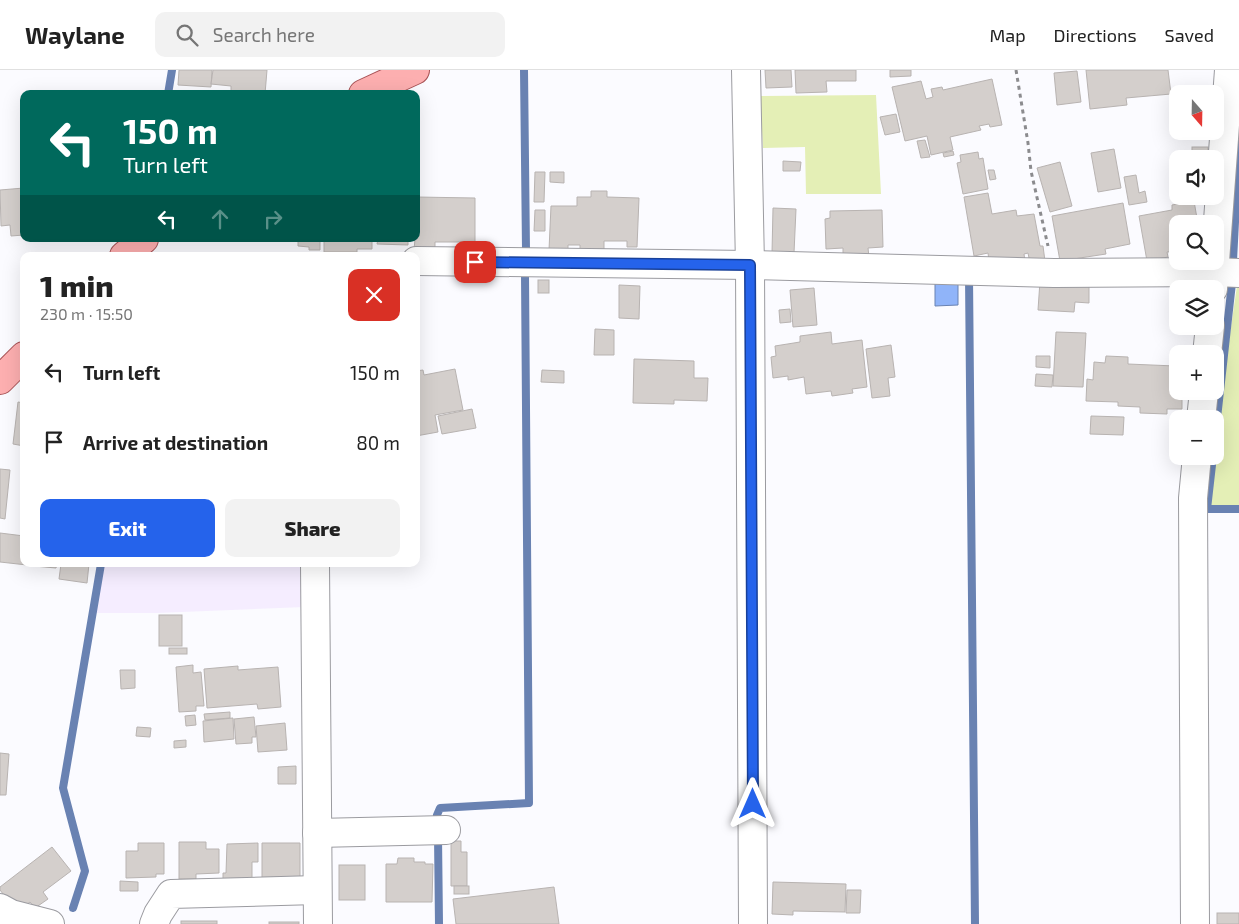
<!DOCTYPE html>
<html lang="en">
<head>
<meta charset="utf-8">
<style>
	:root { --surface:#fff; --page:#f2f2f2; --text:#222; --muted:#767676; --line:#e0e0e0; --accent:#2563eb }
	body { margin:0; font-family:"Exo 2",sans-serif; background:var(--page); color:var(--text); height:100vh; display:flex; flex-direction:column; font-size:19px; white-space:nowrap }
	* { box-sizing:border-box; margin:0 }
	p { font-size:16px; color:var(--muted) }
	.icon { flex:none; width:28px; height:28px; fill:none; stroke:currentColor; stroke-width:2; stroke-linecap:round; stroke-linejoin:round }
	.map { position:relative; flex:1; overflow:hidden }
	.panel { position:absolute; left:20px; top:182px; width:400px; height:315px; display:flex; flex-direction:column; background:var(--surface); border-radius:10px; box-shadow:0 5px 20px #0002 }
	.panel>* { flex:none }
	.top-card { position:absolute; left:20px; top:20px; width:400px; height:152px; border-radius:10px; box-shadow:0 5px 20px #0002; background:#00695c; color:#fff; overflow:hidden }
	.needle { width:32px; rotate:160deg }
	.buttons { position:absolute; left:1169px; top:15px; display:grid; gap:10px }
	.buttons a { display:grid; place-items:center; width:55px; height:55px; border-radius:10px; background:var(--surface); box-shadow:0 5px 20px #0002; font-size:25px }
	.pin { position:absolute; display:grid; place-items:center; width:42px; height:42px; color:#fff; margin:-21px; border-radius:10px; box-shadow:0 2px 8px #0006 }
	.me { position:absolute; width:55px; margin:-28px; rotate:0deg; stroke-linejoin:round; filter:drop-shadow(0 0 4px #0008) }
	.turn { display:flex; align-items:center; gap:18px; height:105px; padding:0 20px; font-size:22px }
	.turn .icon { width:65px; height:65px; stroke-width:2.5 }
	.turn b { display:block; font-size:35px; line-height:42px }
	.lanes { display:flex; align-items:center; height:48px; padding:0 20px; background:#0003; justify-content:center; gap:25px; direction:ltr }
	.lanes .off { opacity:.35 }
	.round { display:grid; place-items:center; flex:none; width:52px; height:52px; border-radius:10px; background:var(--page) }
	.headline { display:flex; align-items:center; justify-content:space-between; height:85px; padding:0 20px }
	h1 { font-size:30px; font-weight:800; line-height:38px }
	.button { display:flex; gap:10px; margin-top:auto; padding:10px 20px }
	.button a { flex:1; height:58px; border-radius:10px; background:var(--accent); color:#fff; font-size:20px; font-weight:800; line-height:58px; text-align:center }
	.button a+a { background:var(--page); color:var(--text) }
	ul { padding:0; list-style:none }
	li { display:flex; align-items:center; gap:15px; height:70px; padding:0 20px }
	li div { flex:1 }
	li b { display:block; font-size:19px }
	li em { font-style:normal }
	header { display:flex; align-items:center; gap:30px; box-sizing:border-box; height:70px; padding:0 25px; background:var(--surface); border-bottom:1px solid var(--line) }
	header strong { font-size:24px }
	nav { display:flex; gap:28px; margin-inline-start:auto; font-size:18px }
	.search { width:350px; height:45px; background:var(--page); display:flex; align-items:center; gap:12px; box-sizing:border-box; padding:0 18px; border-radius:10px; color:var(--muted); font-size:19px }
	.map>svg:first-child { display:block }
	.industrial { fill:#f5edff }
	.green { fill:#e4efb6 }
	.water { fill:#90b4f9; stroke:#6982b2 }
	.lines { fill:none; stroke-linecap:round; stroke-linejoin:round }
	.stream { stroke:#6982b2; stroke-width:8 }
	.building { fill:#d4cfcc; stroke:#b8b3b1 }
	.minor-casing { stroke:#9b9ba0; stroke-width:30 }
	.major-casing { stroke:#a85356; stroke-width:30 }
	.path { stroke:#8b8b8e; stroke-width:3; stroke-dasharray:4 4; stroke-linecap:butt }
	.minor { stroke:#fff; stroke-width:28 }
	.major { stroke:#fdafb0; stroke-width:28 }
	.route-casing { stroke:#184099; stroke-width:12 }
	.route { stroke:#2563eb; stroke-width:9 }
</style>
</head>
<body>
<header>
<strong>Waylane</strong>
<div class="search"><svg class="icon" aria-label="search" viewBox="0 0 24 24"><circle cx="10" cy="10" r="6"/><path d="M15 15l6 6"/></svg>Search here</div>
<nav><a>Map</a><a>Directions</a><a>Saved</a></nav>
</header>
<div class="map">
<svg width="1239" height="854" viewBox="0 0 1239 854">
	<rect width="100%" height="100%" fill="#fbfbff"/>
	<polygon class="industrial" points="103,494 305,494 305,537 157,543 94,543"/>
	<g class="green">
		<polygon points="876,25 881,124 806,124 805,77 763,78 760,26"/>
		<polygon points="1238,209 1239,209 1239,436 1205,437 1212,386 1215,386 1215,367"/>
	</g>
	<polygon class="water" points="935,212 958,212 958,235 935,236"/>
	<g class="lines">
		<g class="stream">
			<polyline points="524,0 526,180"/>
			<polyline points="168,24 172,0"/>
			<polyline points="1233,191 1239,74"/>
			<polyline points="969,207 975,854"/>
			<polyline points="1215,366 1232,213"/>
			<polyline points="1213,386 1207,439 1239,439"/>
			<polyline points="437,745 440,738 529,733 525,205"/>
			<polyline points="438,766 439,854"/>
			<polyline points="73,838 85,801 63,718 101,494"/>
		</g>
	</g>
	<g class="building">
		<polygon points="179,0 212,0 211,17 178,15"/>
		<polygon points="213,0 267,0 265,24 231,24 231,16 211,14"/>
		<polygon points="765,0 791,0 792,17 766,18"/>
		<polygon points="795,0 856,0 856,11 826,11 827,22 796,23"/>
		<polygon points="890,0 911,0 911,6 890,7"/>
		<polygon points="1086,0 1168,0 1171,24 1126,28 1127,35 1090,39"/>
		<polygon points="1077,1 1081,32 1057,35 1054,3"/>
		<polygon points="992,9 1002,55 990,57 989,54 979,56 981,60 950,67 953,80 931,85 927,66 905,71 892,17 921,11 926,29 933,27 931,19 942,17 943,20"/>
		<polygon points="896,44 900,62 885,65 880,47"/>
		<polygon points="925,70 930,87 921,88 917,71"/>
		<rect x="1192" y="77" width="16" height="12"/>
		<polygon points="1114,79 1121,118 1098,122 1091,83"/>
		<polygon points="953,81 954,85 944,87 943,83"/>
		<polygon points="978,82 979,89 983,88 988,119 963,124 957,93 961,92 960,85"/>
		<polygon points="783,91 801,92 800,101 783,101"/>
		<polygon points="1060,92 1072,136 1050,142 1037,98"/>
		<polygon points="988,100 994,100 996,109 990,110"/>
		<polygon points="535,102 545,102 544,132 534,132"/>
		<polygon points="550,102 564,102 564,113 550,112"/>
		<polygon points="1136,105 1139,123 1145,121 1147,132 1129,135 1124,107"/>
		<polygon points="24,118 24,165 11,166 10,155 1,156 0,120"/>
		<polygon points="591,121 607,121 607,127 639,128 637,177 627,177 627,171 604,171 604,181 580,180 580,175 568,175 568,181 549,180 551,136 577,136 577,127 591,127"/>
		<polygon points="988,123 992,144 1016,140 1017,146 1034,144 1040,176 1043,176 1045,191 1030,193 1028,183 1024,184 1025,191 989,191 988,183 974,186 964,127"/>
		<polygon points="416,127 475,128 475,177 465,177 464,172 435,172 435,180 414,180 415,169 416,169"/>
		<polygon points="1194,131 1198,154 1178,154 1178,181 1167,182 1168,187 1147,191 1139,146 1172,140 1172,135"/>
		<polygon points="1123,133 1130,174 1105,179 1106,184 1060,191 1052,146"/>
		<polygon points="773,138 796,139 794,183 772,183"/>
		<polygon points="535,140 545,140 545,161 534,161"/>
		<polygon points="882,140 883,177 868,178 869,187 843,187 843,178 826,179 825,149 830,148 830,141"/>
		<polygon points="298,169 320,169 320,180 309,180 309,177 298,176"/>
		<polygon points="324,169 372,169 372,179 357,179 357,182 324,182"/>
		<polygon points="378,169 408,169 408,175 377,174"/>
		<rect x="538" y="210" width="11" height="13"/>
		<polygon points="1040,211 1089,213 1089,233 1075,232 1074,242 1038,240"/>
		<polygon points="619,215 640,216 639,249 619,248"/>
		<polygon points="814,218 817,255 793,257 790,220"/>
		<polygon points="790,239 791,252 780,253 779,240"/>
		<polygon points="595,259 614,260 614,285 594,285"/>
		<polygon points="831,262 832,274 862,270 867,317 852,319 853,323 832,326 831,321 806,324 804,307 788,310 788,306 773,308 771,287 776,286 775,276 800,272 800,266"/>
		<polygon points="1056,262 1086,263 1083,317 1053,316"/>
		<polygon points="891,275 895,307 888,308 890,326 872,328 866,279"/>
		<polygon points="1036,286 1050,286 1050,298 1036,297"/>
		<polygon points="1106,286 1128,287 1128,294 1175,296 1173,323 1182,324 1182,339 1167,339 1167,344 1140,343 1140,337 1118,336 1118,332 1086,331 1087,309 1093,310 1094,292 1105,293"/>
		<polygon points="634,289 694,291 694,308 708,308 707,331 674,330 674,334 633,333"/>
		<polygon points="455,299 463,340 435,345 438,362 416,366 416,301 423,300 424,305"/>
		<polygon points="542,300 564,301 564,313 541,312"/>
		<polygon points="1036,304 1053,305 1052,317 1035,316"/>
		<polygon points="18,332 24,333 24,376 13,374"/>
		<polygon points="472,339 476,358 442,364 438,346"/>
		<polygon points="1091,346 1124,347 1123,365 1090,364"/>
		<polygon points="0,399 10,400 5,449 0,448"/>
		<polygon points="0,463 24,466 24,494 27,494 27,495 0,492"/>
		<polygon points="34,494 57,494 56,498 34,496"/>
		<polygon points="61,494 89,494 87,513 59,509"/>
		<rect x="159" y="545" width="23" height="31"/>
		<rect x="169" y="578" width="18" height="6"/>
		<polygon points="193,595 193,603 201,602 204,636 196,636 196,641 179,642 176,597"/>
		<polygon points="238,596 238,600 278,597 281,637 258,639 257,634 207,638 204,599"/>
		<polygon points="120,600 135,600 135,618 121,619"/>
		<polygon points="230,642 230,648 205,650 204,644"/>
		<polygon points="195,645 196,655 186,656 185,646"/>
		<polygon points="254,647 256,667 252,667 252,673 236,674 234,649"/>
		<polygon points="233,648 234,669 204,672 203,651"/>
		<polygon points="285,653 287,680 258,682 256,656"/>
		<polygon points="137,657 151,658 150,667 136,666"/>
		<polygon points="186,670 186,677 174,678 174,671"/>
		<polygon points="0,683 9,684 6,725 0,725"/>
		<polygon points="296,696 296,714 278,714 278,697"/>
		<polygon points="451,771 461,771 461,782 467,782 467,816 451,816"/>
		<polygon points="179,772 206,772 206,779 219,779 219,803 196,804 196,809 179,809"/>
		<polygon points="138,773 164,773 164,804 156,804 156,807 126,808 126,781 138,781"/>
		<polygon points="258,773 258,792 252,792 252,811 223,816 223,803 226,803 227,774"/>
		<polygon points="262,773 300,773 300,809 262,812"/>
		<polygon points="52,777 71,801 43,822 48,829 35,838 30,832 17,842 0,820 0,817"/>
		<polygon points="398,788 414,788 414,792 425,792 425,794 433,794 432,832 386,832 386,794 397,794"/>
		<rect x="339" y="795" width="26" height="35"/>
		<polygon points="120,811 138,812 138,821 120,821"/>
		<polygon points="773,812 846,814 845,842 793,841 793,845 772,844"/>
		<rect x="454" y="816" width="15" height="8"/>
		<polygon points="554,817 559,854 456,854 453,829"/>
		<polygon points="847,820 861,820 860,843 846,843"/>
		<rect x="1217" y="843" width="22" height="11"/>
		<rect x="181" y="851" width="36" height="3"/>
		<rect x="269" y="852" width="30" height="2"/>
	</g>
	<g class="lines">
		<defs>
			<g id="minor">
				<polyline points="746,0 750,195 753,854"/>
				<polyline points="416,191 750,195 1054,203 1215,202 1239,203"/>
				<polyline points="1213,219 1229,0"/>
				<polyline points="1207,284 1210,256"/>
				<polyline points="1201,349 1204,321"/>
				<polyline points="315,494 318,854"/>
				<polyline points="317,763 446,760"/>
				<polyline points="0,838 11,844 50,854"/>
				<polyline points="154,854 158,844 171,824 317,820"/>
				<polyline points="1195,854 1193,428 1197,386"/>
			</g>
			<g id="major">
				<polyline points="363,24 415,0"/>
				<polyline points="124,186 144,169"/>
				<polyline points="0,310 24,286"/>
			</g>
		</defs>
		<use href="#minor" class="minor-casing"/>
		<use href="#major" class="major-casing"/>
		<polyline class="path" points="1016,0 1028,73 1031,101 1048,176"/>
		<use href="#minor" class="minor"/>
		<use href="#major" class="major"/>
	</g>
	<g class="lines">
		<defs>
			<polyline id="route" points="475,192 750,195 753,734"/>
		</defs>
		<use href="#route" class="route-casing"/>
		<use href="#route" class="route"/>
	</g>
</svg>
<div class="buttons">
<a><svg class="needle" viewBox="-14 -14 28 28"><path d="M0-13l5 13h-10z" fill="#e53935"/><path d="M0 13l5-13h-10z" fill="#767676"/></svg></a>
<a><svg class="icon" aria-label="sound" viewBox="0 0 24 24"><path d="M4 9h4l5-4v14l-5-4H4zM17 9q2 3 0 6"/></svg></a>
<a><svg class="icon" aria-label="search" viewBox="0 0 24 24"><circle cx="10" cy="10" r="6"/><path d="M15 15l6 6"/></svg></a>
<a><svg class="icon" aria-label="layers" viewBox="0 0 24 24"><path d="M12 4l9 5-9 5-9-5zM3 14l9 5 9-5"/></svg></a>
<a>+</a>
<a>−</a>
</div>
<div class="pin" style="left:475px;top:192px;background:#d93025"><svg class="icon" aria-label="arrive" viewBox="0 0 24 24"><path d="M6 21V4h12l-3 4 3 4H6"/></svg></div>
<svg class="me" style="left:753px;top:734px" viewBox="-20 -20 40 40"><path d="M0-17L14 15 0 8-14 15z" fill="#2563eb" stroke="#fff" stroke-width="4"/></svg>
<div class="top-card">
<div class="turn"><svg class="icon" aria-label="left" viewBox="0 0 24 24"><path d="M17 20v-9H6M10 6l-5 5 5 5"/></svg><div><b>150 m</b>Turn left</div></div>
<div class="lanes"><svg class="icon" aria-label="left" viewBox="0 0 24 24"><path d="M17 20v-9H6M10 6l-5 5 5 5"/></svg><svg class="icon off" aria-label="ahead" viewBox="0 0 24 24"><path d="M12 20V5M6 11l6-6 6 6"/></svg><svg class="icon off" aria-label="right" viewBox="0 0 24 24"><path d="M7 20v-9h11M14 6l5 5-5 5"/></svg></div>
</div>
<section class="panel">
<div class="headline"><div><h1>1 min</h1><p>230 m · 15:50</p></div><a class="round" style="background:#d93025;color:#fff"><svg class="icon" aria-label="close" viewBox="0 0 24 24"><path d="M6 6l12 12M18 6L6 18"/></svg></a></div>
<ul>
<li><svg class="icon" aria-label="left" viewBox="0 0 24 24"><path d="M17 20v-9H6M10 6l-5 5 5 5"/></svg><div><b>Turn left</b></div><em>150 m</em></li>
<li><svg class="icon" aria-label="arrive" viewBox="0 0 24 24"><path d="M6 21V4h12l-3 4 3 4H6"/></svg><div><b>Arrive at destination</b></div><em>80 m</em></li>
</ul>
<div class="button"><a>Exit</a><a>Share</a></div>
</section>
</div>
</body>
</html>
